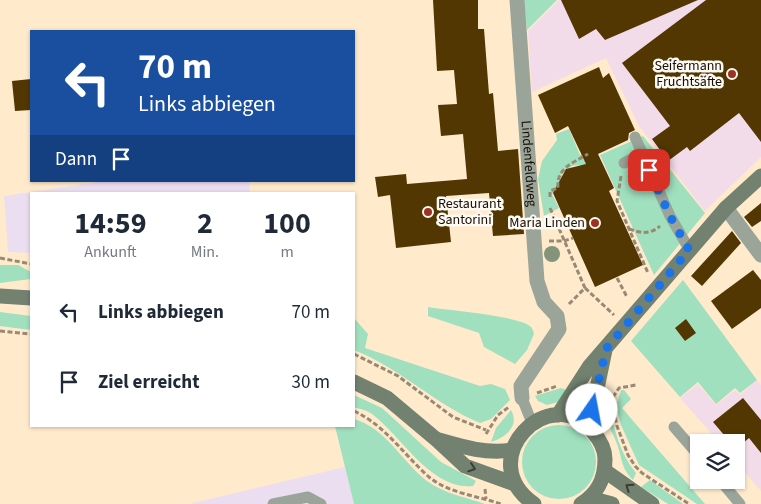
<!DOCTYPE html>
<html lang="de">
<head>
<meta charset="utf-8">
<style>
	:root { --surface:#fff; --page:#f2f2f3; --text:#1f2937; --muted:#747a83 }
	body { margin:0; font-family:"Source Sans 3",sans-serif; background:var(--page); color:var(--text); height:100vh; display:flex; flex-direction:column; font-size:19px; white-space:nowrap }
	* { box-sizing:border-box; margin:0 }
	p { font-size:16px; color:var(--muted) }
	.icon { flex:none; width:28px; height:28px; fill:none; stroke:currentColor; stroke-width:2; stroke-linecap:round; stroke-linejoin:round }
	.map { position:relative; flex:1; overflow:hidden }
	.sheet { position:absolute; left:30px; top:192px; width:325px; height:235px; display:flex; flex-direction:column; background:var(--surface); border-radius:0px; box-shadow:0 1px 4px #0004 }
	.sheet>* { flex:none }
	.banner { position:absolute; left:30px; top:30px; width:325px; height:152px; border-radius:0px; box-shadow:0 1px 4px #0004; background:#1a4fa0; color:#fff; overflow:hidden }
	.buttons { position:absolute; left:690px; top:434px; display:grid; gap:10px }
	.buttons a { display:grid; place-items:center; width:55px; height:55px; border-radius:0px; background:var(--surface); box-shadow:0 1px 4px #0004; font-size:25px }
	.pin { position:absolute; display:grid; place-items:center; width:42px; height:42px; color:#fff; margin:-21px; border-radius:10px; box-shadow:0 2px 8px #0006 }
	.me { position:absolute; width:55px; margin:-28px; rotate:12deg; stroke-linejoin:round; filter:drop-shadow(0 0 4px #0008) }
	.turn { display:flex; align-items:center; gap:18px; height:105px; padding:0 25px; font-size:22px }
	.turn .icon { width:65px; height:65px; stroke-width:2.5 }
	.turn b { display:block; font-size:35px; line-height:42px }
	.then { display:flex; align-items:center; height:48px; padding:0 25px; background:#0003; gap:10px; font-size:19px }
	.eta { display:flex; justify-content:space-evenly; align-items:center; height:85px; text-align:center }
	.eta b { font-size:30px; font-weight:700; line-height:35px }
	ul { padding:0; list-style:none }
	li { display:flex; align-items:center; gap:15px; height:70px; padding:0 25px }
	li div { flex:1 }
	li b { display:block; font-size:19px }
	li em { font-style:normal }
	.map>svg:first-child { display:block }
	.commercial { fill:#ecdef1 }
	.industrial { fill:#f3dce9 }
	.green { fill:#a0e0bf }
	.building { fill:#523703 }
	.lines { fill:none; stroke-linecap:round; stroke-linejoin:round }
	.path { stroke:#988974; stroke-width:3; stroke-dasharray:5 2.5; stroke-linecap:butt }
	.lane { stroke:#9aa499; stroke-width:11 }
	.street { stroke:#9aa499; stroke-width:15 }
	.secondary { stroke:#728170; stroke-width:15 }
	.tree { fill:#84947b }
	.oneway { stroke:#3b3d30 }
	.route { stroke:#1a73e8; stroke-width:9; stroke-dasharray:0 16.2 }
	.poi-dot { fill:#9c321f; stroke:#fefaf4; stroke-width:2 }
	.labels { text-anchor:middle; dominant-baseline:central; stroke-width:5; stroke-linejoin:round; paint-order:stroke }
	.poi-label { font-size:14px; fill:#160f05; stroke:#fefaf4; text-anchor:end }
	.street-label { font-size:14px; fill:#160f05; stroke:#fefaf4 }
</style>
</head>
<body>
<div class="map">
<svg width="761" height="504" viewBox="0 0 761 504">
	<rect width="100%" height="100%" fill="#ffeacc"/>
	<g class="commercial">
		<polygon points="105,181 249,181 250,194 31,194 31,253 8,252 4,196"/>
		<polygon points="345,467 354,504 189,504"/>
	</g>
	<g class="industrial">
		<polygon points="559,0 761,0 761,157 705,211 639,126 606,58 532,92 528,31"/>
		<polygon points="757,380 761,385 761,491 736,462 736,442 719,442 680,398 698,384 716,405 735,390 740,395"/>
	</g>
	<g class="green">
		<polygon points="524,0 557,0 527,30"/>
		<polygon points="569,129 580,155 587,152 588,171 580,165 572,166 562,174 561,189 552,194 559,208 544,216 538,179 542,161 557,140 556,134"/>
		<polygon points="643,136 705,213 654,275 600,155"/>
		<polygon points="0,265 18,265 31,272 31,279 0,283"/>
		<polygon points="683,280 757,380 740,393 735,388 716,404 698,382 680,397 631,341"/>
		<path d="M428,307C445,310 522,316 531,327C533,329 533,331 534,334L527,350L515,364L484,347L479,333L428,316Z"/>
		<polygon points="0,312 31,316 31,330 0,326"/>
		<path d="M354,318L368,334L365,348L480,386L491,384L505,389L510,400L491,419L480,423C434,404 402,369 354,350Z"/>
		<polygon points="561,388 566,390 558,402 547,405 538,401 535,396"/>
		<polygon points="621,390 624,390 631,399 622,408 705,504 697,504 639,465 621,425 616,407"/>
		<path d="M354,395L382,408L441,462L476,481L473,486C431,491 401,435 372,414C367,410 359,409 354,407Z"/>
		<path d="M603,402L609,405C614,429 620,454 636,473L633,480C621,468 622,458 617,444C611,427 604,421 603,402Z"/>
		<path d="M511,410C520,426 506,437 491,442L496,428Z"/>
		<path d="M354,419C386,428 402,462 427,481C445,494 465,497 485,504H354L335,426H354Z"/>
		<circle cx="559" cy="462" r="37"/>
		<polygon points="650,480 683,504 668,504 641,487"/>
	</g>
	<g class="building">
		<polygon points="433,0 478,0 478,29 484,29 489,94 493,93 498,151 518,149 524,234 493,236 489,193 446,196 451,242 396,248 390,195 378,197 375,177 406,174 407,184 467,179 463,134 441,136 438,105 457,104 454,70 437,71"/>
		<polygon points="561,0 698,0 605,40 596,29 579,39"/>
		<polygon points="706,0 761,0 761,142 739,113 690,151 687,147 668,161 652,139 670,126 622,63"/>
		<polygon points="599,67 603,78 609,73 635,130 629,133 628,140 598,154 614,188 609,191 643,265 595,287 553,193 566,169 586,164 568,126 555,133 538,95"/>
		<polygon points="31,79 31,110 15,111 12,81"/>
		<polygon points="761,203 761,221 752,227 744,217"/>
		<polygon points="732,231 741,243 702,286 691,276"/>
		<polygon points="753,270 761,280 761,308 732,329 711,301"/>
		<polygon points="686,319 696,333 685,341 675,328"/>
		<polygon points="743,398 761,420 761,453 749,438 736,449 736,442 730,442 713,422"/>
	</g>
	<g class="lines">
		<g class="path">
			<polyline points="621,176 617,201 648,273"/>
			<path d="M550,197V191L558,188C556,168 573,163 588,154"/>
			<polyline points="550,208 585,288 568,305"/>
			<path d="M629,229C641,233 650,235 660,226"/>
			<polyline points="549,241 564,241 573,238"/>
			<polyline points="0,258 31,264"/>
			<polyline points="617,278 627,297"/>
			<polyline points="585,288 614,315"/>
			<polyline points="0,331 31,334"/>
			<polyline points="354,354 398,376 453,417 486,430"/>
			<polyline points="537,393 557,386"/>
			<polyline points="613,397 619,388 636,385"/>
			<polyline points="612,403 617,426 628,455 635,466 642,473 689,504"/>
			<path d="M354,411C386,426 403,454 429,477C448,493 478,496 501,504"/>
			<polyline points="486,434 498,415 509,407"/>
			<polyline points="485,489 486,499"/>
		</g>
		<g class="lane">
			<polyline points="635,137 670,216 689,249"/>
			<polyline points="624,163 642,154"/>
			<polyline points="522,398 532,423"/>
			<polyline points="674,427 699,456"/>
			<polyline points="720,480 740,504"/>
			<polyline points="273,504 308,497 321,504"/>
		</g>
		<g class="street">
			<path id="s1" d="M517,0L537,281L544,302L557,316L559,329L521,386L522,398"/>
			<polyline points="726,208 761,255"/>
		</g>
		<g class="secondary">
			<polyline points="0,296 31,298"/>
			<polyline points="354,382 387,398 437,440 465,466 515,484"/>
			<polyline points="558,415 589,367 726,208 761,176"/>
			<polyline points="589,427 605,350"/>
			<path d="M439,440C463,447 486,454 512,450"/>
			<polyline points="605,471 652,504"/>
			<polyline points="590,498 612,504"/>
			<path d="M534,504C471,460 550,379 593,432C600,440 605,449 605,459C605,479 598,493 581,504"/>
		</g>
	</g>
	<circle class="tree" cx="552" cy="254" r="8"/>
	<defs><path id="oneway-chevron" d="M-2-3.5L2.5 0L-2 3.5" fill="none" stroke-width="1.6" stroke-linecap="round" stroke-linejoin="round" transform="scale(1.25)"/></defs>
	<g class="oneway">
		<use href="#oneway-chevron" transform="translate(472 468) rotate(19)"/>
		<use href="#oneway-chevron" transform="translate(629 487) rotate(-145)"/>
	</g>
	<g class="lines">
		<polyline class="route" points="592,410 606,349 689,250 670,216 649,170"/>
	</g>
	<g class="poi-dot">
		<circle cx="732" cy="74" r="5"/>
		<circle cx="428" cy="212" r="5"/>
		<circle cx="595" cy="223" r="5"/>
	</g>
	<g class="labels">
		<g class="poi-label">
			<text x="722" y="66">Seifermann<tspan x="722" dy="16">Fruchtsäfte</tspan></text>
			<text x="438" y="204" text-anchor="start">Restaurant<tspan x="438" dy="16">Santorini</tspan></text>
			<text x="585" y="223">Maria Linden</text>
		</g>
		<g class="street-label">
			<text stroke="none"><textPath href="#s1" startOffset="164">Lindenfeldweg</textPath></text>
		</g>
	</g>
</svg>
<div class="buttons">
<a><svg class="icon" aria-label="layers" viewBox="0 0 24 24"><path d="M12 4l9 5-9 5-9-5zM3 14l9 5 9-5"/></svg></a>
</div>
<div class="pin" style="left:649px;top:170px;background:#d93025"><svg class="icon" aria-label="arrive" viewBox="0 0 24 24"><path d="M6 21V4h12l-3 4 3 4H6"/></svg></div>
<svg class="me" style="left:592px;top:410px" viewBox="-20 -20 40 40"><circle r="19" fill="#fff"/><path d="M0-13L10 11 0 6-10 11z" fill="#1a73e8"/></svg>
<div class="banner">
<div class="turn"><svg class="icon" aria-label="left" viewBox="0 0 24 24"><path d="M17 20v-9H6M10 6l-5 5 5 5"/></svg><div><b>70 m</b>Links abbiegen</div></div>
<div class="then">Dann<svg class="icon" aria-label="arrive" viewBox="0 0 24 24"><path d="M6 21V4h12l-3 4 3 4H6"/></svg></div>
</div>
<section class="sheet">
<div class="eta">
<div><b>14:59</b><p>Ankunft</p></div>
<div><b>2</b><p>Min.</p></div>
<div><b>100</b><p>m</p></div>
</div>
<ul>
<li><svg class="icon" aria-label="left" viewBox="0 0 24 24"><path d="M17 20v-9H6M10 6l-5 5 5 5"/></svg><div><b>Links abbiegen</b></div><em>70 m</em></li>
<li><svg class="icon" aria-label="arrive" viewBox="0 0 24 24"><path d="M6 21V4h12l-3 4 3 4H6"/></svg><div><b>Ziel erreicht</b></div><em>30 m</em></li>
</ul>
</section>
</div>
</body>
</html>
